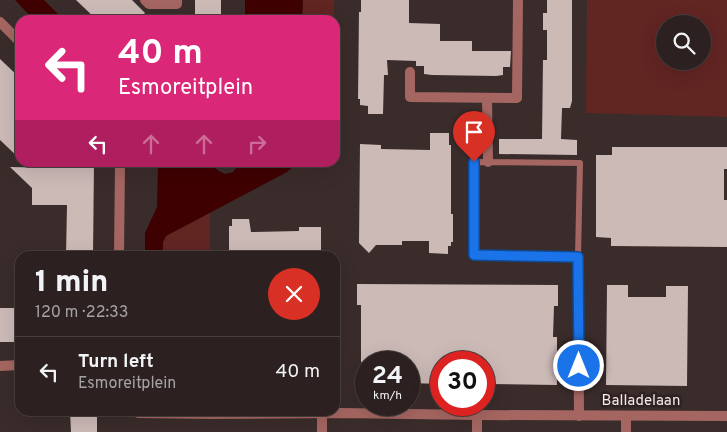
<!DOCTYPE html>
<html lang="en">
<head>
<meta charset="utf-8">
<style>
	:root { --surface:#2c2120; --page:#342929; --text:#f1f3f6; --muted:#a6a3a5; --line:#483e3e }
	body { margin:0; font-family:Overpass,sans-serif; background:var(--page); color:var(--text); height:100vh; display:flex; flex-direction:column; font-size:19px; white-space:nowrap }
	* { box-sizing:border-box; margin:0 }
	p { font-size:16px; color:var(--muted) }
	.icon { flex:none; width:28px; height:28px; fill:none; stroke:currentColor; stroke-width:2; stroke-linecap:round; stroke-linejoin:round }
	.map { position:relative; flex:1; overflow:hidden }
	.side { position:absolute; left:15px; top:251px; width:325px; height:165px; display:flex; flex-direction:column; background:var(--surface); border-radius:15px; box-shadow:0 5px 20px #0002,0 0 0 1px var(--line) }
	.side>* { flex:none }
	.top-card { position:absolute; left:15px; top:15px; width:325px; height:152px; border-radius:15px; box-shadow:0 5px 20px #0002,0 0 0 1px var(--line); background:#db2777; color:#fff; overflow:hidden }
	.buttons { position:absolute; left:656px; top:15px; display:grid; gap:10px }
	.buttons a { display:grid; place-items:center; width:55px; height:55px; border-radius:50%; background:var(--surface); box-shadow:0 5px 20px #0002,0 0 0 1px var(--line); font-size:25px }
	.speed { position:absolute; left:355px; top:351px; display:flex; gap:10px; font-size:25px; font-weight:700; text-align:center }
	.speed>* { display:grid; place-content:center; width:65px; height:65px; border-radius:50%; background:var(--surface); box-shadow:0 5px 20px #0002,0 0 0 1px var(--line); line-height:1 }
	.speed small { font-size:12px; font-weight:400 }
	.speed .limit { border:8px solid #d22; background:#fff; color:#111 }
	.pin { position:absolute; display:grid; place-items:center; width:42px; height:42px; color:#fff; margin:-51px -21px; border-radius:50% 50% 50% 0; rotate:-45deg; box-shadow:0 0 5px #0007 }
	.pin .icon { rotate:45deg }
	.me { position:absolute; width:55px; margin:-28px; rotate:0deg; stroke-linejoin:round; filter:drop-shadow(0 0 4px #0008) }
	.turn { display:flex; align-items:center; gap:18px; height:105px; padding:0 20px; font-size:22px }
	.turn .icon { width:65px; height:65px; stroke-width:2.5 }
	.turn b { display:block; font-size:35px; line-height:42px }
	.lanes { display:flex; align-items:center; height:48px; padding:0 20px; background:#0003; justify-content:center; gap:25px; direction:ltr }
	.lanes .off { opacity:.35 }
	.round { display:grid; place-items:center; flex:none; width:52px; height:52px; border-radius:26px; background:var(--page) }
	.summary { display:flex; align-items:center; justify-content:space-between; height:85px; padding:0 20px }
	h1 { font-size:30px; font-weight:800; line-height:38px }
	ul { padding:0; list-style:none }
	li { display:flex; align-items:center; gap:15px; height:70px; padding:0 20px; border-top:1px solid var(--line) }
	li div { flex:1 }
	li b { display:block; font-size:19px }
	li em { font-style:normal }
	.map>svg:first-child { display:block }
	.green { fill:#612522; fill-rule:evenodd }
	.water { fill:#3f0002 }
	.building { fill:#ccbab7 }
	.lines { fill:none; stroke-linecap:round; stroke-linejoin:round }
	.lane { stroke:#a56661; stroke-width:6 }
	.street { stroke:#a56661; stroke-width:10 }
	.route-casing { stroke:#114b97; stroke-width:12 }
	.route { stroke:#1a73e8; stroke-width:9 }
	.labels { text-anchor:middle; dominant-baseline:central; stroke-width:5; stroke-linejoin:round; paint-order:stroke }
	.street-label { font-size:15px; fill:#f6eceb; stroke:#302221 }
</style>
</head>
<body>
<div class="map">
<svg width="727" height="432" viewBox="0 0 727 432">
	<rect width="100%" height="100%" fill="#3a2c2b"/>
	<g class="green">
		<polygon points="303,0 334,0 334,20 302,20"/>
		<path d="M587,0H727V117L586,113ZM665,24H702V61H665Z"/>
		<polygon points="210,212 210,256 163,256 163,242 166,236"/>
	</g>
	<g class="water">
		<polygon points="15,0 44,0 64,20 34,20"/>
		<polygon points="245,0 303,0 302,20 245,20"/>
		<polygon points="158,163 208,163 219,171 225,174 233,172 240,163 298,163 287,172 166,236 163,242 163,256 145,256 145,233 157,207"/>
	</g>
	<g class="building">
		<polygon points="76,0 132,0 145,13 138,20 97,20"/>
		<rect x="195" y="0" width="26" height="20"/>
		<polygon points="361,0 409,0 409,23 440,24 440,41 472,41 472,51 511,51 510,67 503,67 503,75 496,76 432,75 424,74 424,66 416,66 416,61 387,60 388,75 384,75 383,114 368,114 368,106 360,105 360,99 358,99 359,12 361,12"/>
		<polygon points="547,0 572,0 572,101 570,108 562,108 561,139 577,140 577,155 499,154 499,139 542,139 543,60 547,60 547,30 543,30 543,13 547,13"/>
		<polygon points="0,59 20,78 20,159 0,140"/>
		<polygon points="430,133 449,133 449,145 451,145 451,214 453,214 453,242 451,242 451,246 448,246 448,254 429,253 429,241 402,241 402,245 376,245 369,253 359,243 360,144 381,145 381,149 430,150"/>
		<polygon points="612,147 727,147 727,169 724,169 724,200 727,200 727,247 611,246 611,238 596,237 596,155 612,155"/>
		<polygon points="60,162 94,162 93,256 66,256 67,205 32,205 32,188 10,167 60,168"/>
		<polygon points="232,219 249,219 251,232 299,231 299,227 321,227 321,256 229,256 229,226 232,226"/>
		<polygon points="357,284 558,285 558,306 554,306 553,337 557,337 557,385 484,384 484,362 441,362 441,384 409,383 409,362 361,362 361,305 357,305"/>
		<polygon points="607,285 628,285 628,297 666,297 666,286 688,286 687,386 606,385"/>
		<rect x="0" y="308" width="20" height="34"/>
		<polygon points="70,411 97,411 97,432 71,432"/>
	</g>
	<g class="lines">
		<polygon class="lane" points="474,162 580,163 578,257 474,255"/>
		<g class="street">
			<polyline points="145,0 149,4 177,4 177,0"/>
			<polyline points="0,22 20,42"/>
			<polyline points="410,72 410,97 517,98 518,0"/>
			<polyline points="487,98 488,162"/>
			<polyline points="119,256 120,162"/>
			<polyline points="578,257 579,416"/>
			<polyline points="0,366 20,365"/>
			<polyline points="136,411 138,413 212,414 340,413 477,415 727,416"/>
			<polyline points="626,416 626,432"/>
			<polyline points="322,432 322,413"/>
			<polyline points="477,432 477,415"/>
		</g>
	</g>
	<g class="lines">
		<defs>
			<polyline id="route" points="474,162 474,255 578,257 579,366"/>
		</defs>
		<use href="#route" class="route-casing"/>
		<use href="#route" class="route"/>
	</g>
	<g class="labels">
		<g class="street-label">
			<text x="641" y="401">Balladelaan</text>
		</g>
	</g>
</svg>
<div class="buttons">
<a><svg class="icon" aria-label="search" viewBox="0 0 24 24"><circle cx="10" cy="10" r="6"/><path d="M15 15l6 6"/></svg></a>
</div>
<div class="speed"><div>24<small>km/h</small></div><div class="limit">30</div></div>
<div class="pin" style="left:474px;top:162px;background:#d93025"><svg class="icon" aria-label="arrive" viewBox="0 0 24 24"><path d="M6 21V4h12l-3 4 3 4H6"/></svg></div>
<svg class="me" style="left:579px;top:366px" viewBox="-20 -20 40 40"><circle r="17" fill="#1a73e8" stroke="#fff" stroke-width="3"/><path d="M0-11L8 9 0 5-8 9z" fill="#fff"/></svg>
<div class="top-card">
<div class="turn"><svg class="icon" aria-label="left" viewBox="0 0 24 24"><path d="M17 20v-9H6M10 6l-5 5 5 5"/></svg><div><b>40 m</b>Esmoreitplein</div></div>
<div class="lanes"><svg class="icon" aria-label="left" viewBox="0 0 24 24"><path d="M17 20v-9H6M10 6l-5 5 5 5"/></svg><svg class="icon off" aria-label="ahead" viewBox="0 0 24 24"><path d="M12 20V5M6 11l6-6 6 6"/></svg><svg class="icon off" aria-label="ahead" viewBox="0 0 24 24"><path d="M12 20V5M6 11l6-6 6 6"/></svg><svg class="icon off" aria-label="right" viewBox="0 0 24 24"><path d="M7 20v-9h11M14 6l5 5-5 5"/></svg></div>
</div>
<section class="side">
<div class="summary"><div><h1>1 min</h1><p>120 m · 22:33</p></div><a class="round" style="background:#d93025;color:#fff"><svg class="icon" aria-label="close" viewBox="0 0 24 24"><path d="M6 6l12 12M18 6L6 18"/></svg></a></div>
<ul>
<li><svg class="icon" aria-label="left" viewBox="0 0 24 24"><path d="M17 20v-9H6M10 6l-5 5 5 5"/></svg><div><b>Turn left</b><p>Esmoreitplein</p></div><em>40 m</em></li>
</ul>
</section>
</div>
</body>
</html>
